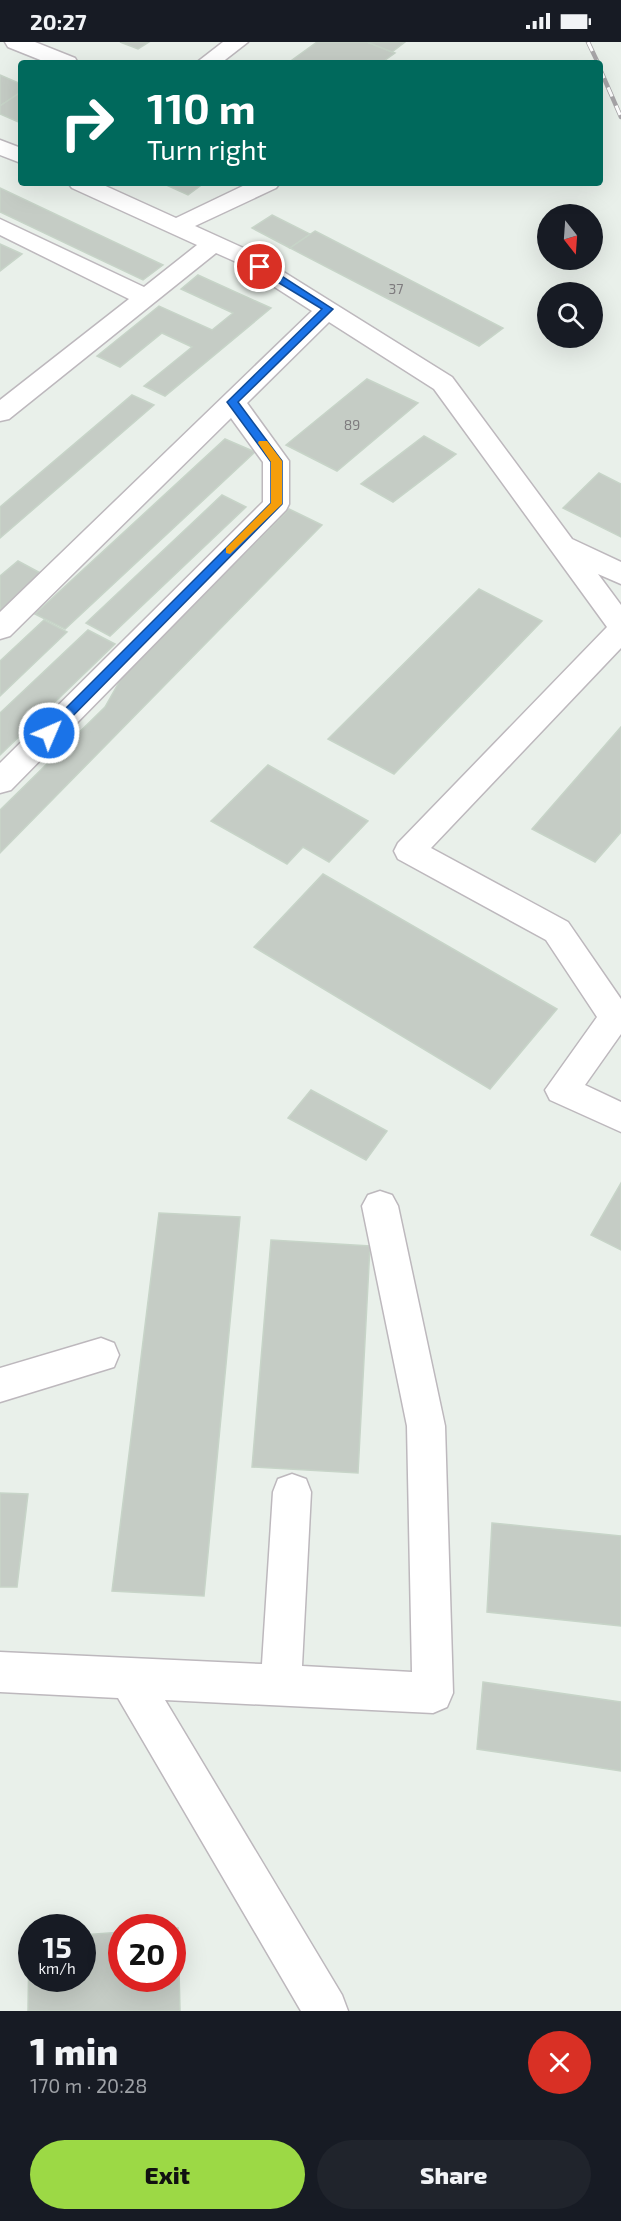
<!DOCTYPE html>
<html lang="en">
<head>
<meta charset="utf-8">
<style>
	:root { --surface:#171b24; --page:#20242c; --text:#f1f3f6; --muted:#9ea1a6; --accent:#9cd945 }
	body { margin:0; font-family:"Exo 2",sans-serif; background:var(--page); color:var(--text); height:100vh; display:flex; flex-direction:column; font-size:22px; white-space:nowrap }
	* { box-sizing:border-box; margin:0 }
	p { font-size:20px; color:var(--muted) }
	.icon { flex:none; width:33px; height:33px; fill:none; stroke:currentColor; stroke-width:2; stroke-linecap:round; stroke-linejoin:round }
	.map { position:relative; height:1969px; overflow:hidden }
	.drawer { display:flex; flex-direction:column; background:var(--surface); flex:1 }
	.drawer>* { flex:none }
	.hud { position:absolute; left:18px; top:18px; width:585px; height:126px; border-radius:6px; box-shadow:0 6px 24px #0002; background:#00695c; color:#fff; overflow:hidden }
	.needle { width:39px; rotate:163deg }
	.tools { position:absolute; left:537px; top:162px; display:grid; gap:12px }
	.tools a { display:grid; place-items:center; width:66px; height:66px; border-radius:50%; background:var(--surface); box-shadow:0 6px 24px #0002; font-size:30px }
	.speed { position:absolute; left:18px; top:1872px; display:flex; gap:12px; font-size:30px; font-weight:700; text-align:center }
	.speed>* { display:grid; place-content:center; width:78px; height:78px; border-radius:50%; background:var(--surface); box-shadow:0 6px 24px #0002; line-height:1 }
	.speed small { font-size:15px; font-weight:400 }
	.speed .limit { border:9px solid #d22; background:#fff; color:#111 }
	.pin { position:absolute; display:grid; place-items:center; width:51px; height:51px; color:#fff; margin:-26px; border:3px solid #fff; border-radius:50%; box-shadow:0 2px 6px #0007 }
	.me { position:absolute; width:66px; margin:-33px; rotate:45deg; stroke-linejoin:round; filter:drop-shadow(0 0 4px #0008) }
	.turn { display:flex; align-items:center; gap:21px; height:126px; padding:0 30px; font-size:27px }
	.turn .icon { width:78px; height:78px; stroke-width:2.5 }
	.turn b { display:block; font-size:42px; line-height:51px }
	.round { display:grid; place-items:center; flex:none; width:63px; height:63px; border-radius:32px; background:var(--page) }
	.head { display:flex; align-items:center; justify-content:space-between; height:102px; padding:0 30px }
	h1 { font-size:36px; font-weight:800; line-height:45px }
	.cta { display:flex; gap:12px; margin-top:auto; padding:12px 30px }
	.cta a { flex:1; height:69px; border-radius:36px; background:var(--accent); color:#111; font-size:24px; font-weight:800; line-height:69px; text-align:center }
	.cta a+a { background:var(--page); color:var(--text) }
	.status { display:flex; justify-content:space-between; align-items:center; height:42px; padding:0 30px; background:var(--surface); direction:ltr }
	.status svg { height:16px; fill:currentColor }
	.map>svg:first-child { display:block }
	.building { fill:#c5ccc5; stroke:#c7d4c8; stroke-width:1.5 }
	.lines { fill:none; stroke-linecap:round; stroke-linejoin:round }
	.minor-casing { stroke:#bdb8bd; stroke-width:3 }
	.minor { fill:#fff; fill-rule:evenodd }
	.rail-casing { stroke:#a7a5a8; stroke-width:4.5 }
	.rail { stroke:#fff; stroke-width:3; stroke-dasharray:10; stroke-linecap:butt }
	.route { fill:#1a73e8; stroke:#114b97; stroke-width:1.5 }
	.slow { fill:#f59e0b }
	.labels { text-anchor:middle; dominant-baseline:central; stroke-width:4.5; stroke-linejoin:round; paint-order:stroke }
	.far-number-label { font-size:14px; fill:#7e7b7e }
</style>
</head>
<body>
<div class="status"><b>20:27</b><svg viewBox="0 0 49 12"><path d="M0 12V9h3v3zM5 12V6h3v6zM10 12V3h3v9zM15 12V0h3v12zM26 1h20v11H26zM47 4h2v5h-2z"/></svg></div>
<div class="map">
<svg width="621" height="1969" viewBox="0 0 621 1969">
	<rect width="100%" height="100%" fill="#e9f0ea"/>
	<g class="building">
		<polygon points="120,0 149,0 138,7"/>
		<polygon points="317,0 367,0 395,11 381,21 288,21"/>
		<polygon points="367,0 405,0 392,10"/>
		<polygon points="0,33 21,42 21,50 0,64"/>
		<polygon points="21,50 21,81 0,72 0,64"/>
		<polygon points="162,141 204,141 188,153"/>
		<polygon points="0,146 163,223 143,238 0,170"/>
		<polygon points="272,173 310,192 290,206 252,186"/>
		<polygon points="315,189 503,286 479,304 290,206"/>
		<polygon points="0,202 22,212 0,229"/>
		<polygon points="198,233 271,266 165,354 144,344 192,305 162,291 120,325 97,314 159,264 212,288 233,271 181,247"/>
		<polygon points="367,337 418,361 337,429 286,403"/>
		<polygon points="132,353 154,363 0,496 0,465"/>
		<polygon points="424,394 456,412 393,460 361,442"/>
		<polygon points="225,397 255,410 65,587 35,572"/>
		<polygon points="599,431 621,442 621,495 563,466"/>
		<polygon points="222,453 246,465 110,594 86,581"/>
		<polygon points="289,467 322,483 0,811 0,768 105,665 122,635"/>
		<polygon points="18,519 44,533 0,571 0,534"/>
		<polygon points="479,547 542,579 394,732 328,697"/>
		<polygon points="44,578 67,590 0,654 0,619"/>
		<polygon points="88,588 115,602 0,713 0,671"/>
		<polygon points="621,685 621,790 595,820 532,787"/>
		<polygon points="268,723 368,779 329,820 303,805 287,822 211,779"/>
		<polygon points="323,832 557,967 490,1047 254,905"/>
		<polygon points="311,1048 387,1089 366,1118 288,1076"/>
		<polygon points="621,1141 621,1208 591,1193"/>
		<polygon points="159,1171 240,1175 204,1554 112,1549"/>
		<polygon points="271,1198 370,1204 358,1431 252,1425"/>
		<polygon points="0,1451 28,1452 17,1545 0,1545"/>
		<polygon points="492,1481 621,1494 621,1584 487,1570"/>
		<polygon points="483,1640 621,1660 621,1729 477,1707"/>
		<polygon points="172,1886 178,1886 180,1969 28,1969 29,1897 32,1897 32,1936 82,1936 82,1893 122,1890 122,1936 172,1936"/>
	</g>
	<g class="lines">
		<defs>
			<g id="minor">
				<polygon points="5,0 35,0 75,16 78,21 48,21 8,5"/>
				<polygon points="223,0 248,0 221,21 196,21"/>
				<polygon points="0,98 21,106 21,121 0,113"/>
				<polygon points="68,141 99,141 176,176 249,141 280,141 276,146 195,184 250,209 452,335 572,497 621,520 621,542 598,532 621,563 621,606 431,806 568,880 621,957 621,992 585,1043 621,1060 621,1090 550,1058 545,1048 597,975 546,898 398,817 394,809 398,801 607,585 434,347 329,280 247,361 289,419 289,462 286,468 11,748 0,751 0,721 263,460 263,420 231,376 10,594 0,597 0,570 312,269 234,219 216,211 9,377 0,379 0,358 129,257 0,193 0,177 144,245 197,203 72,146"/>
				<polygon points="380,1149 392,1153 398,1164 445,1384 453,1651 447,1665 433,1671 165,1658 342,1953 348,1969 301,1969 118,1656 0,1650 0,1610 262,1622 273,1450 278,1437 292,1432 306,1437 311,1450 302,1624 412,1630 407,1384 362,1164 368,1153"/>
				<polygon points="101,1296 114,1301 119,1313 114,1325 0,1360 0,1326"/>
			</g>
		</defs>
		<use href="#minor" class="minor-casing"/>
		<use href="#minor" class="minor"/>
		<defs>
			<g id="rail">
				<polyline points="588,0 598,21"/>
				<polyline points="600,27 621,75"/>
			</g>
		</defs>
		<use href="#rail" class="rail-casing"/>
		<use href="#rail" class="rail"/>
	</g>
	<polygon class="route" points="256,222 263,222 333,267 238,360 282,419 282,462 53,694 44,694 44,688 271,461 271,420 227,360 322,267 256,227"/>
	<polygon class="slow" points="259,399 267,399 282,419 282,462 230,512 226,511 226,506 271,461 271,420 258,401"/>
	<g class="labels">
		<g class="far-number-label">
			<text x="396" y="246">37</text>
			<text x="352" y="382">89</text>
		</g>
	</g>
</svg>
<div class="tools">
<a><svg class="needle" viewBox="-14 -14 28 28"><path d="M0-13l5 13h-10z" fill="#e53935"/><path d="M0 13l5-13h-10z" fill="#9ea1a6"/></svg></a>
<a><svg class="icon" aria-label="search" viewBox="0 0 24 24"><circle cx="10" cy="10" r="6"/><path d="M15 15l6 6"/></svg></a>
</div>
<div class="speed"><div>15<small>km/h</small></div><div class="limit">20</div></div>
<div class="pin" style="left:260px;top:225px;background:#d93025"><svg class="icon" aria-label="arrive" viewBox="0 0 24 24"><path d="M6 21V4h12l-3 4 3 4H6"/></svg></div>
<svg class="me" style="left:49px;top:691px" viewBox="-20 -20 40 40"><circle r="17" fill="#1a73e8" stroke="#fff" stroke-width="3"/><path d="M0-11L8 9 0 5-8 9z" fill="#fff"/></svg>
<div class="hud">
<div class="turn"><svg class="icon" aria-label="right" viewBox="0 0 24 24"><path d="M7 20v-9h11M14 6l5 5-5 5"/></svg><div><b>110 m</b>Turn right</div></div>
</div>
</div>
<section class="drawer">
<div class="head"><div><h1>1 min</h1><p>170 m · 20:28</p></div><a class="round" style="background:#d93025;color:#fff"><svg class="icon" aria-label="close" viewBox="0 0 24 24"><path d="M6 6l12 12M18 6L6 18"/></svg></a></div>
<div class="cta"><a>Exit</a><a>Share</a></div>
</section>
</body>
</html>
